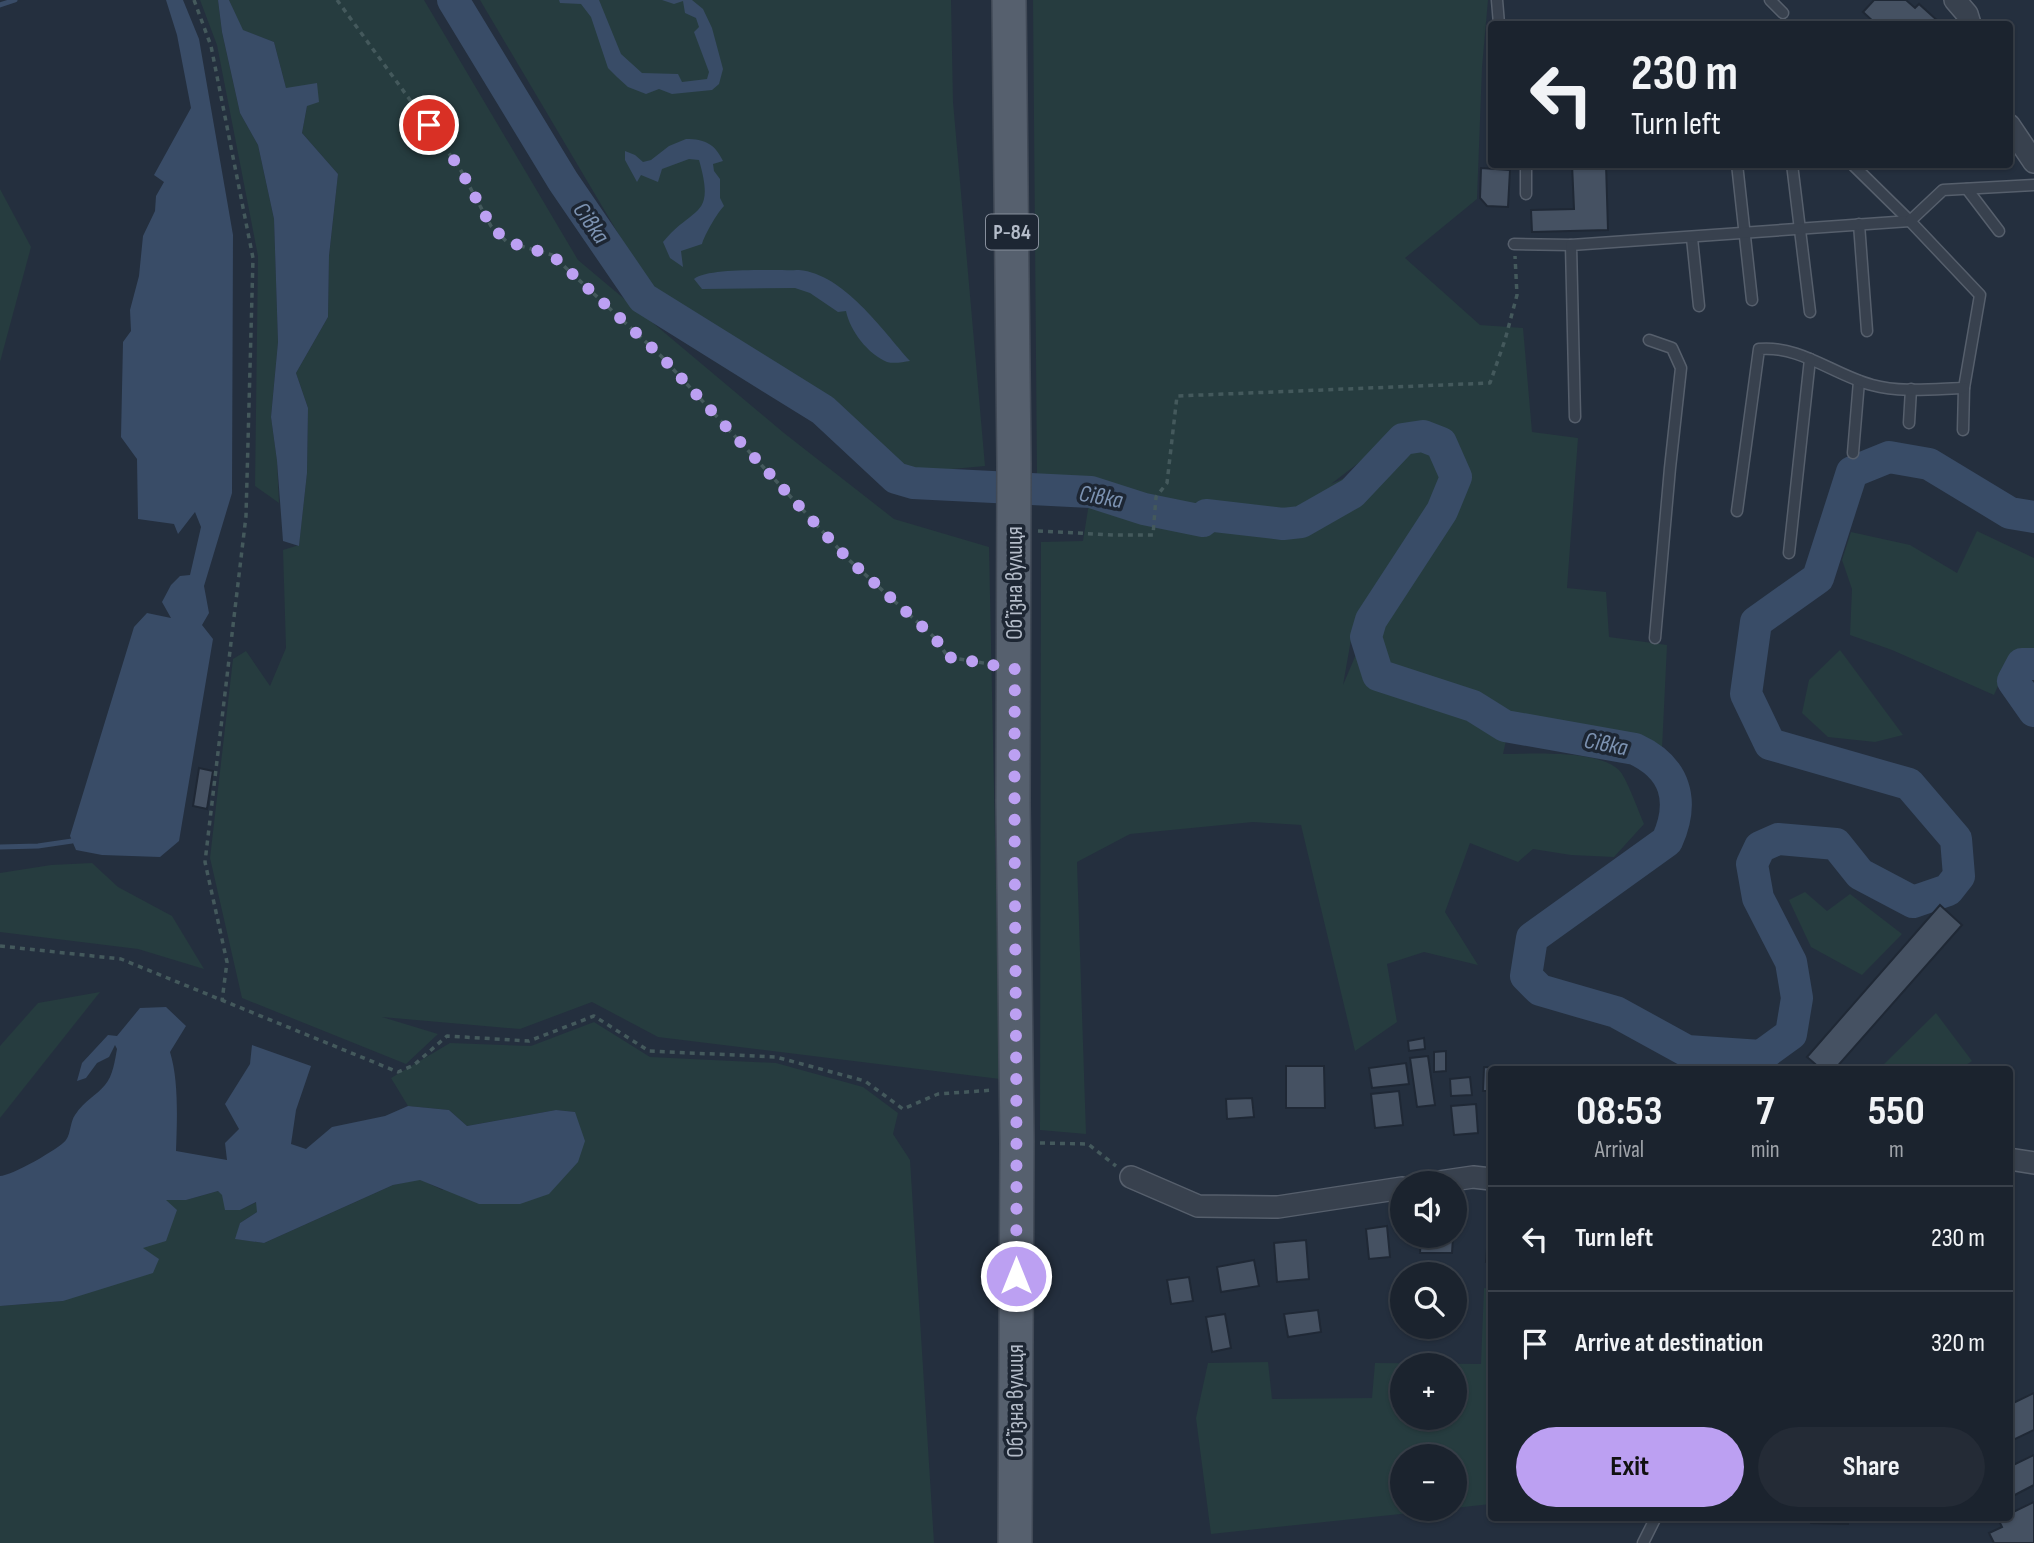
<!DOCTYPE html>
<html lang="en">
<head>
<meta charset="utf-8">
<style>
	:root { --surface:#1b232e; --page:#242b36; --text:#f1f3f6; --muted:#a0a4aa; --line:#39404a; --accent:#bca0f2 }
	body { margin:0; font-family:"Sofia Sans Condensed",sans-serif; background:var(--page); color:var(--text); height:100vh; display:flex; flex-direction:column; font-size:26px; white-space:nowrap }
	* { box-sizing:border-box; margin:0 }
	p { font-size:23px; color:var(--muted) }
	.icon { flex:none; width:38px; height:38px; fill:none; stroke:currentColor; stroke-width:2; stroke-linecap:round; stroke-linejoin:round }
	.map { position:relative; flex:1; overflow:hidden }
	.panel { position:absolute; left:1488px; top:1066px; width:525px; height:455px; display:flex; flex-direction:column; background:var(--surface); border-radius:7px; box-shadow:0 2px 5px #0004,0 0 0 2px var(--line) }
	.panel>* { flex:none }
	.banner { position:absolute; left:1488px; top:21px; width:525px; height:147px; border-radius:7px; box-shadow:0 2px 5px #0004,0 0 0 2px var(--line); background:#1b232e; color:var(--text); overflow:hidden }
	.buttons { position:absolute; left:1390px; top:1171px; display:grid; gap:14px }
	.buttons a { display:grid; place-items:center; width:77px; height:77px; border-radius:50%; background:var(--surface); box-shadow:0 2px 5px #0004,0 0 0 2px var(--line); font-size:35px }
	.pin { position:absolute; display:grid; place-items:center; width:60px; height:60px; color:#fff; margin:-30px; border:4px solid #fff; border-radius:50%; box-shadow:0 2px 7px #0007 }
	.me { position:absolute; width:77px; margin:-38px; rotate:0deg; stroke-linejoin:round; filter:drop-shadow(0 0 5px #0008) }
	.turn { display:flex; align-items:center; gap:24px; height:147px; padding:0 28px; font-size:32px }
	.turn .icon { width:91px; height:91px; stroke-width:2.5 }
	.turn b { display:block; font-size:49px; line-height:60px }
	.eta { display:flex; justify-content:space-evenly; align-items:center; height:119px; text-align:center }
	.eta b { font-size:42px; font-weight:700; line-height:49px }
	.button { display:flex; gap:14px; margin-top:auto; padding:14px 28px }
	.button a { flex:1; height:80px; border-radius:42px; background:var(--accent); color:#111; font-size:28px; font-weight:700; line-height:80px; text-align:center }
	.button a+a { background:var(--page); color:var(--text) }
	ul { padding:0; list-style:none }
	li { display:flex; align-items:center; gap:21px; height:105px; padding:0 28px; border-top:2px solid var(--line) }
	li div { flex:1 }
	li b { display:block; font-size:26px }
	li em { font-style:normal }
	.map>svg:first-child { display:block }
	.green { fill:#263c3f; fill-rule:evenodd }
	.water { fill:#394c67 }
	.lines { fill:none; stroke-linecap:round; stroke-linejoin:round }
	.stream { stroke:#394c67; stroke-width:5 }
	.river { stroke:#394c67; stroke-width:32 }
	.building { fill:#455162; stroke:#1f2835; stroke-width:2 }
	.lane-casing { stroke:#565f6c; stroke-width:13 }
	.street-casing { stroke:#565f6c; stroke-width:24 }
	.primary-casing { stroke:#414a57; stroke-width:36 }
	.path { stroke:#44595c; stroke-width:3.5; stroke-dasharray:5 5; stroke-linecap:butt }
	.lane { stroke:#38414e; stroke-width:10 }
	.street { stroke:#38414e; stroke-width:21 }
	.primary { stroke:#56606e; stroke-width:33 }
	.route { stroke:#bca0f2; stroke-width:12; stroke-dasharray:0 21.6 }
	.labels { text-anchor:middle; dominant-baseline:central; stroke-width:7; stroke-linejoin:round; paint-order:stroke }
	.shield { fill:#1d2633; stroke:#878f9c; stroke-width:2 }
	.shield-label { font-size:21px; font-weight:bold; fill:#b4bcc9 }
	.street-label { font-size:23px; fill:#b4bcc9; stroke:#1d2633 }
	.water-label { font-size:24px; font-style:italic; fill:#7c92b1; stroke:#1d2633 }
</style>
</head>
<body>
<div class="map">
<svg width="2034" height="1543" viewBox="0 0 2034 1543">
	<rect width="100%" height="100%" fill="#242f3e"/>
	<g class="green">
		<polygon points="200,0 218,0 222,32 240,113 258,145 274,219 278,342 271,417 277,461 279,503 255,486 258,256 217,45"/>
		<polygon points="229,0 424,0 578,260 784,433 894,519 989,547 1000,1079 658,1037 592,1002 520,1029 382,1017 438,1034 406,1064 242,998 210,858 233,659 246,651 270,686 286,648 283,550 299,545 307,473 308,408 296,373 328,317 329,256 338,174 302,133 307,106 286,88 274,42 242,30"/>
		<polygon points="480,0 951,0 953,102 985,466 919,472 904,465 832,401 654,294"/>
		<path d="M1033,0H1488L1482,67L1477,199L1405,258L1480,325L1523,328L1532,432L1578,438L1567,588L1606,592L1609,637L1667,645L1662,749L1511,718L1477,700L1385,669L1378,634L1465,483L1450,436L1399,432L1331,484L1406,451H1431L1446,476L1352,634L1343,685L1357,652L1371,677L1471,714L1507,736L1503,754C1530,754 1607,749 1622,774C1631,789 1637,808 1644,824L1614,857L1571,855L1533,849L1518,862L1470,843L1445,912L1478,965L1424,952L1387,964L1397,1022L1355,1051L1301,825L1253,822L1130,834L1077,862L1086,1134L1040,1130L1041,542L1083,541L1089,503L1167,522L1172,505L1094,483L1037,478Z"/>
		<polygon points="0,189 31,247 0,362"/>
		<polygon points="1977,531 2034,558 2034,648 2012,653 1994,695 1892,650 1850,635 1852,589 1842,560 1851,532 1910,545 1957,573"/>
		<polygon points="1840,650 1903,735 1875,742 1828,737 1802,713 1809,680"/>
		<polygon points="92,863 118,887 172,916 204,969 138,949 0,932 0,873 51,865"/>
		<polygon points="1805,892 1827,911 1850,894 1902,934 1862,975 1811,947 1789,900"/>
		<polygon points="100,992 0,1118 0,1046 38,1003"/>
		<polygon points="1936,1013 1972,1061 1960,1069 1879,1069"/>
		<polygon points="594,1022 650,1057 776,1063 863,1087 898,1113 893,1134 910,1160 934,1543 0,1543 0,1306 63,1301 142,1248 164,1200 186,1200 218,1191 240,1210 257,1202 257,1212 240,1223 236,1239 264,1243 393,1185 420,1179 442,1190 575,1112 556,1110 467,1126 449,1110 408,1106 391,1078 450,1043 531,1046"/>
		<path d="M1484,1288L1491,1289V1504L1454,1508V1456H1402V1508L1448,1509L1211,1534L1196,1418L1208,1363L1268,1362L1272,1399L1372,1398L1375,1363L1481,1364ZM1402,1365H1454V1418H1402Z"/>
	</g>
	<g class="water">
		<polygon points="166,0 183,0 199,39 233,235 232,493 204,586 209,613 202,625 213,639 179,841 160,857 102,855 76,850 70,836 134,627 147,613 171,618 162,602 171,585 180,576 190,575 201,527 195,512 178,534 174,524 138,519 137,459 121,437 123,342 131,331 130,310 139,276 143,236 155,211 156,196 164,182 154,175 191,108 177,35"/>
		<polygon points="218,0 229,0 243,30 274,42 286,88 317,83 319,102 307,106 302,133 338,174 329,256 328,317 296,373 308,408 307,473 299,546 283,541 277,461 271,417 278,342 274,219 258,145 240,113 222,32"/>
		<polygon points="559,0 599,0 621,54 642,73 678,74 682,82 707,79 709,72 694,32 699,27 696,18 685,13 683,1 674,4 662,0 692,0 703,9 712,28 723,69 719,84 712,90 672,94 659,89 646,94 628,87 617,77 608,68 591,17 581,4 560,3"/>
		<path d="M686,139C705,139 715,144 723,161L713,164L714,171L720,179V198L724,206C717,213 705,234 702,244L681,251L683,267L670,258L663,242C693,205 716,219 699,160L689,159L662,169L658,182L641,175L637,182L625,160V151L635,155L643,162L651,160L669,146Z"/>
		<path d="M799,270C844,274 882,330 910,361C903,362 894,364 887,362C868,354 850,331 846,311L838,312L810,293L795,288L702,289L694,279C709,267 777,271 799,270Z"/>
		<path d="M166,1007L186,1026L170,1052C179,1081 177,1121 176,1151L227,1160L225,1143L239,1129L225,1104L250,1064L252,1045L311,1066L296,1110L291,1144L306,1149L332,1127L385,1116L408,1106L449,1110L467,1126L556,1110L575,1112L585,1141L578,1162L549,1194L520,1204H479L420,1180L393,1185L264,1243L235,1239L240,1223L257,1212L256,1202L240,1210H225L222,1195L218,1191L186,1200H166L177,1210L166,1241L143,1248L159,1259L153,1273L63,1301L0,1306V1176C11,1176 59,1149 66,1140C71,1133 70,1122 75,1115C85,1100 96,1096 105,1085C113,1076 115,1060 117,1049L115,1045L109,1057L97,1063L86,1078L77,1081L82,1063L108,1035L117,1036L140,1008Z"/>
	</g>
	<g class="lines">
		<g class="stream">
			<polyline points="0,5 15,0"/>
			<polyline points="0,847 38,846 72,841"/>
		</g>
		<g class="river">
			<path d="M453,0L563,181L643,298L823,410L896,478L913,483L1091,492L1144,509L1203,521L1206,515L1283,524L1301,522L1352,493L1403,439L1423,436L1441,443L1456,477L1442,511L1371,620L1366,637L1378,675L1473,706L1505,726L1635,749C1676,768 1685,801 1667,841L1532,938L1526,976L1540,990L1616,1012L1687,1051L1761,1056L1791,1034L1797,998L1791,962L1758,898L1752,864L1760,847L1778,839L1836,844L1860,874L1913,902L1948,890L1959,876L1956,839L1909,784L1770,744L1746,694L1756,622L1818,578L1852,472L1889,457L1929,464L2010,513L2034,517"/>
			<polyline points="2034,664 2022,664 2013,681 2034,711"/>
		</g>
	</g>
	<g class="building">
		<polygon points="1874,0 1906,0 1915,8 1919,4 1939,22 1937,24 1876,24 1863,12"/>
		<polygon points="1572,164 1606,164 1608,230 1532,232 1531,210 1574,209"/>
		<polygon points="1481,168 1510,170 1508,207 1487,206 1480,198"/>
		<polygon points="199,768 213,771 207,809 193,806"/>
		<polygon points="1940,905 1962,925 1835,1069 1821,1069 1807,1057"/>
		<polygon points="1424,1038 1425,1049 1409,1051 1408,1041"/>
		<polygon points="1446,1051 1446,1071 1434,1072 1434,1052"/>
		<polygon points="1428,1056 1435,1105 1417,1107 1410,1058"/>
		<polygon points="1406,1063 1409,1084 1372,1088 1369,1068"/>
		<polygon points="1286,1066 1324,1066 1325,1108 1286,1108"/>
		<polygon points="1484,1067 1519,1068 1519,1069 1491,1069 1491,1091 1483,1091"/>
		<polygon points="1470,1077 1472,1095 1451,1096 1450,1079"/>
		<polygon points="1399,1091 1403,1125 1375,1128 1371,1094"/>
		<polygon points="1252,1098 1254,1117 1227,1119 1226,1099"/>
		<polygon points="1476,1104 1478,1133 1454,1135 1451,1106"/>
		<polygon points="1489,1220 1491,1220 1491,1262 1486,1262"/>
		<polygon points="1387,1226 1390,1257 1369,1259 1366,1229"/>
		<polygon points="1421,1237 1453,1237 1452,1253 1420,1253"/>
		<polygon points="1306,1240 1309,1279 1277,1282 1274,1243"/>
		<polygon points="1254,1260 1259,1286 1221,1292 1217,1267"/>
		<polygon points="1189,1277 1193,1301 1171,1304 1167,1280"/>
		<polygon points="1318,1310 1321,1332 1288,1337 1284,1314"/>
		<polygon points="1225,1314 1231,1348 1212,1352 1206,1317"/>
		<polygon points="2034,1393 2034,1430 2009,1442 2009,1405"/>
		<polygon points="2034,1455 2034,1485 2009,1498 2009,1467"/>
		<polygon points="2034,1502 2034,1543 1994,1543 1989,1533 2002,1527 1998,1519 2009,1517 2009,1514"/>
		<polygon points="1811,1517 1848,1517 1848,1524 1811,1523"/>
	</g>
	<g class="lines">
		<defs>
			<g id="lane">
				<polyline points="1497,0 1499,24"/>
				<polyline points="1770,0 1783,13"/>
				<polyline points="1526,164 1526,194"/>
				<polyline points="1737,164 1752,300"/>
				<polyline points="1792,164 1810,312"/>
				<polyline points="1852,164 1910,221"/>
				<polyline points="1967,189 1999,231"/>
				<polyline points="1859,224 1867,331"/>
				<polyline points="1692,238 1699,306"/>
				<polyline points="1514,244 1571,245"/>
				<polyline points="1649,340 1672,348 1681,368 1670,468 1655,638"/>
				<polyline points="1575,417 1571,245 1910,221"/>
				<polyline points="1909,423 1911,389"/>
				<polyline points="1963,430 1964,388 1980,295 1910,221 1943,190 2034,185"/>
				<polyline points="1853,453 1859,381"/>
				<path d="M1737,511L1759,349C1800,345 1834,375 1872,385C1901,393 1934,389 1964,388"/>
				<polyline points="1789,553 1810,359"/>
				<polyline points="1643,1543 1656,1517"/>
			</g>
			<g id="street">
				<polyline points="1955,0 1967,14 1970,24"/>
				<polyline points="2009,125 2034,162"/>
				<polyline points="2009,1159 2034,1163"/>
				<polyline points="1131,1177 1198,1206 1278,1207 1402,1188"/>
				<polyline points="1432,1183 1473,1177 1491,1179"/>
			</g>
			<polyline id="primary" points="1009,0 1014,464 1013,803 1017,1142 1015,1543"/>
		</defs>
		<use href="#lane" class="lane-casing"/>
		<use href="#street" class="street-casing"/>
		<use href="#primary" class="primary-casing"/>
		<g class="path">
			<polyline points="194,0 211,46 253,258 246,516 205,862 227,962 222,1001"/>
			<polyline points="337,0 459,167 491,226 507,242 552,255 661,356 848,559 935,638 948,657 989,664"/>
			<polyline points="1038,531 1114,535 1153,535 1156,497 1167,483 1177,396 1490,383 1505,340 1517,295 1515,256"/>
			<polyline points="0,946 121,959 398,1072 414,1065 447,1036 529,1041 594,1016 649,1051 776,1057 865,1081 903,1109 938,1094 994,1090"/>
			<polyline points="1040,1143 1088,1144 1116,1166"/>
		</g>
		<use href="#lane" class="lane"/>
		<use href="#street" class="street"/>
		<use href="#primary" class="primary"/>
	</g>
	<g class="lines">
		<path class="route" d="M429,125L459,167L491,226L508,242L552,255L661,356L848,559L935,638L948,657L1015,669C1013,871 1018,1074 1016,1276"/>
	</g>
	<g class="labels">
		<rect class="shield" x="986" y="214.5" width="52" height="35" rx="5"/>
		<g class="shield-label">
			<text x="1012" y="232">Р-84</text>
		</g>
		<g class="street-label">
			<text transform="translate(1015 583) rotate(-90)">Обʼїзна вулиця</text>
			<text transform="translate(1016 1401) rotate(-90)">Обʼїзна вулиця</text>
		</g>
		<g class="water-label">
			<text transform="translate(591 223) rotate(55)">Сівка</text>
			<text transform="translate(1101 497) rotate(10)">Сівка</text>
			<text transform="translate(1606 744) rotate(11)">Сівка</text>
		</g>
	</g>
</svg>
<div class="buttons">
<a><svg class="icon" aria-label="sound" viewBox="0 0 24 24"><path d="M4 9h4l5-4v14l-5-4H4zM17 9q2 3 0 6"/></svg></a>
<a><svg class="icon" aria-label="search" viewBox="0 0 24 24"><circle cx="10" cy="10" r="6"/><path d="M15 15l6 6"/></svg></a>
<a>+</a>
<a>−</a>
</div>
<div class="pin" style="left:429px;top:125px;background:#d93025"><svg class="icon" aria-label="arrive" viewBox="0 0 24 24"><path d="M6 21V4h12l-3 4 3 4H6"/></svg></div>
<svg class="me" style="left:1016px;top:1276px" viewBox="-20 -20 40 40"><circle r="17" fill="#bca0f2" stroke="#fff" stroke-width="3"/><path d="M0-11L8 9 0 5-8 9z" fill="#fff"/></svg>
<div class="banner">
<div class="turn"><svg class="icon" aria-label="left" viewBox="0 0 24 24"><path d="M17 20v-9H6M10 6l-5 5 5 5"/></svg><div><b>230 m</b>Turn left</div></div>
</div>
<section class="panel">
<div class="eta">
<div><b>08:53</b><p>Arrival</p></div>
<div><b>7</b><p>min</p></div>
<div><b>550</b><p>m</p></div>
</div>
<ul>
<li><svg class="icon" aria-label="left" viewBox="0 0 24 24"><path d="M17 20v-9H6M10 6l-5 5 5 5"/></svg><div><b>Turn left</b></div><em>230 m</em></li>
<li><svg class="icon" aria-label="arrive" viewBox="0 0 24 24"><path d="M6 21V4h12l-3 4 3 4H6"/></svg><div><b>Arrive at destination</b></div><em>320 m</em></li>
</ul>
<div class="button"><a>Exit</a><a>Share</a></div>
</section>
</div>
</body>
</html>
